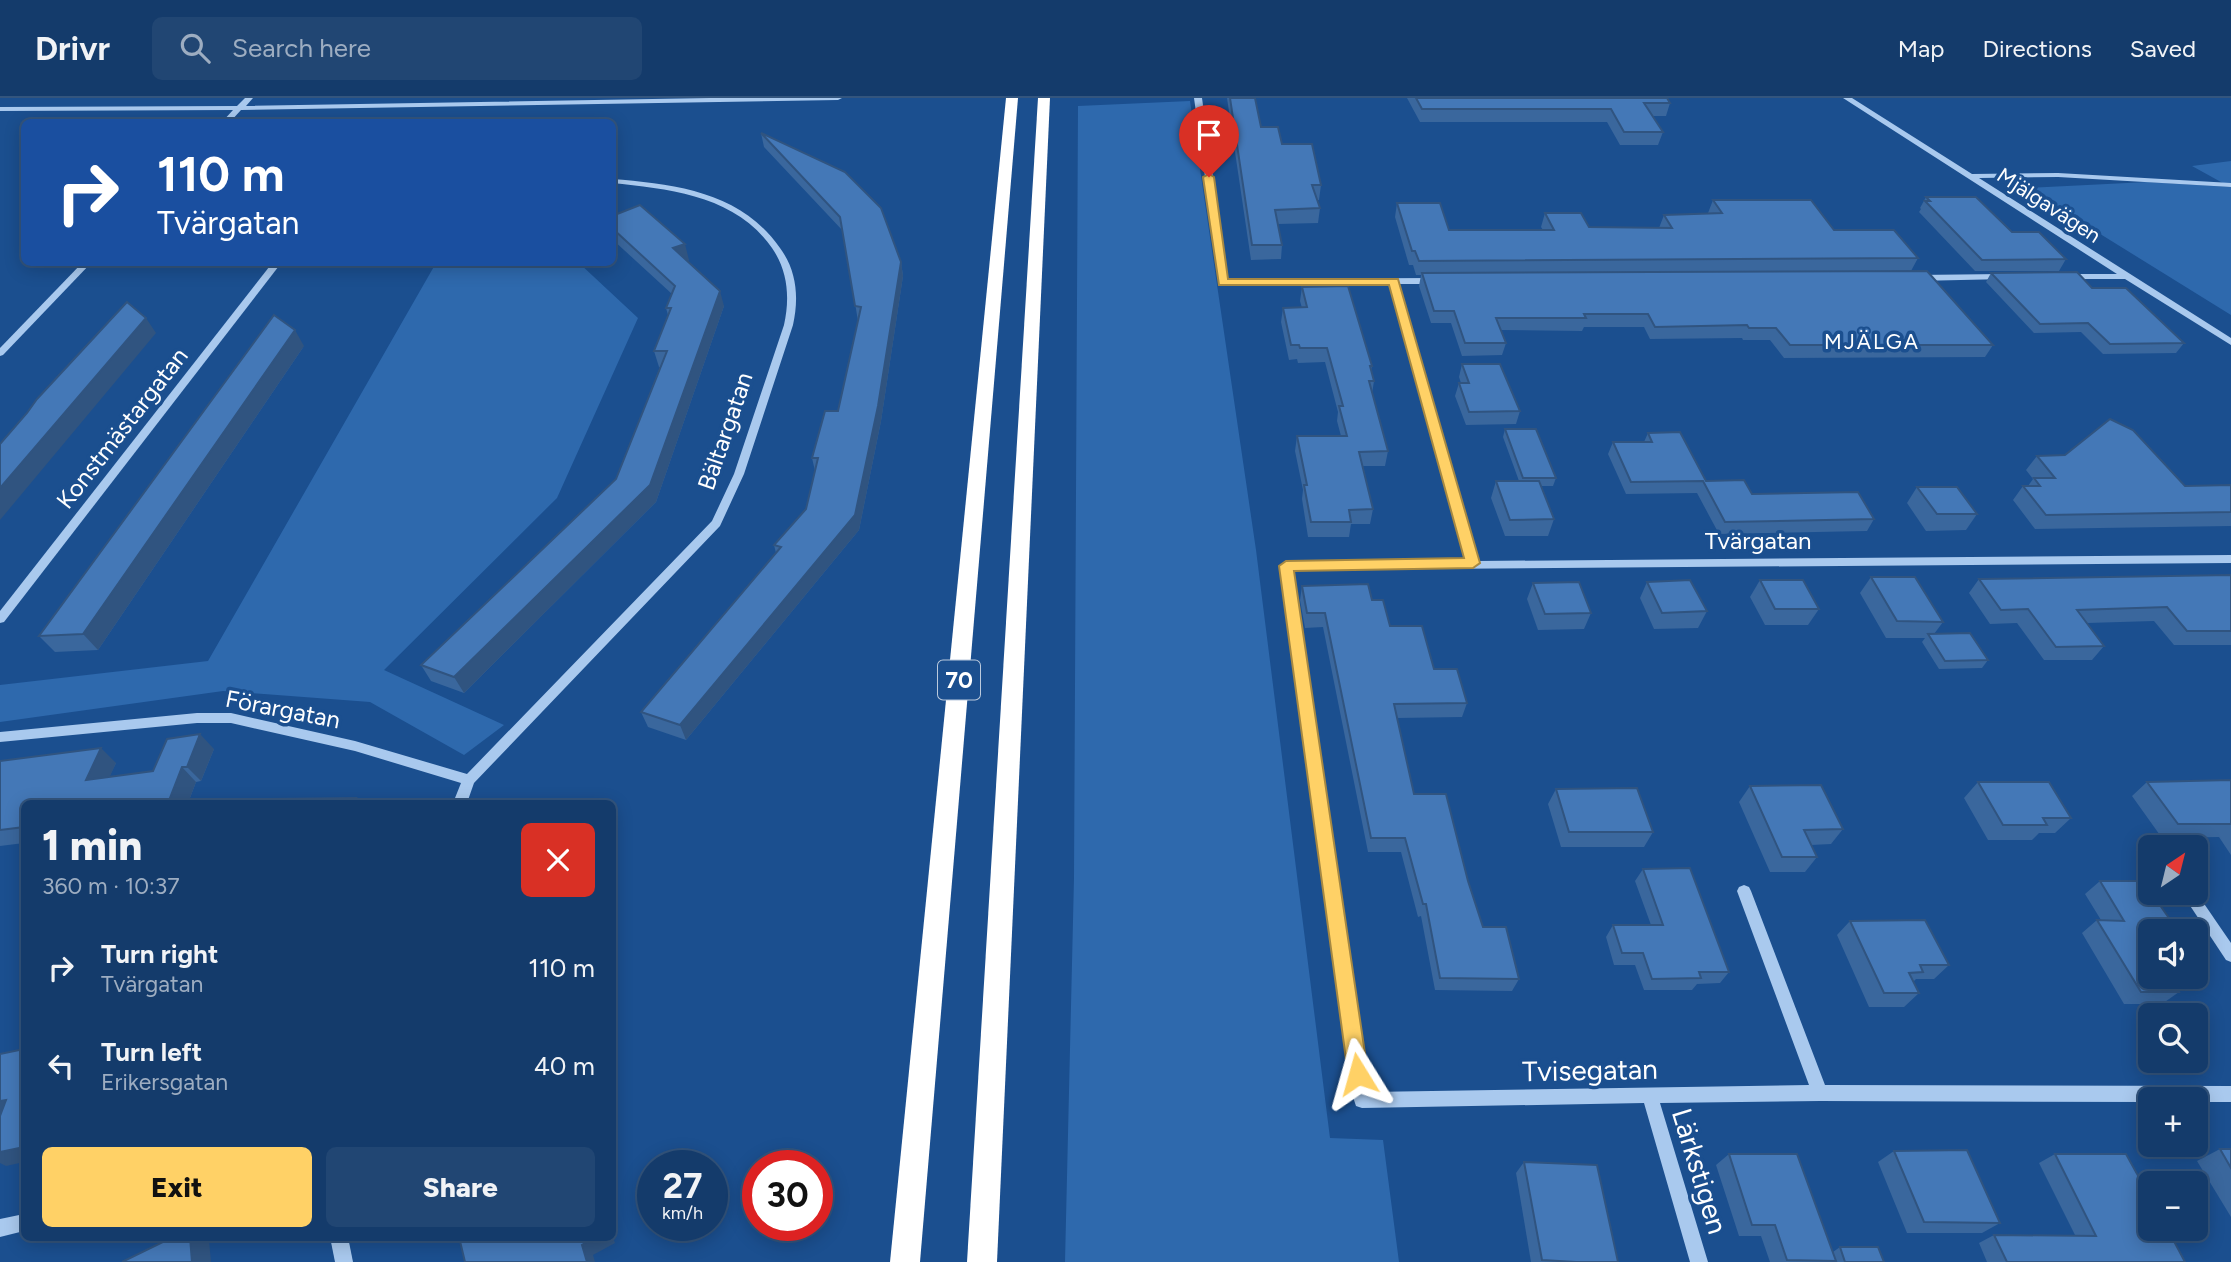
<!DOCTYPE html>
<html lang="en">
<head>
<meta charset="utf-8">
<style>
	:root { --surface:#143b6b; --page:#214673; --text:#f1f3f6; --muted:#9dadc1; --line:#33557e; --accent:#ffd166 }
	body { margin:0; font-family:Figtree,sans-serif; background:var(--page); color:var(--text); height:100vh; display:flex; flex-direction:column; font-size:26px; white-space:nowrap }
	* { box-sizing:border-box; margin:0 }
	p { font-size:23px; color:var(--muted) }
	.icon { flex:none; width:38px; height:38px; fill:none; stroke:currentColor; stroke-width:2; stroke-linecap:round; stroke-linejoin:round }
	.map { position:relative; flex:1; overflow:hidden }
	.drawer { position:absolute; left:21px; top:702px; width:595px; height:441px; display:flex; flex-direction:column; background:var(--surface); border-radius:10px; box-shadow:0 4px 18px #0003,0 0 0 2px var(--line) }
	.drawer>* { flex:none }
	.guide { position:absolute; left:21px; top:21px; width:595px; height:147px; border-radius:10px; box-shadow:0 4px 18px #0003,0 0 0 2px var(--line); background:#1a4fa0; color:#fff; overflow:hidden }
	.needle { width:46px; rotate:35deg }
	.buttons { position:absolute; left:2138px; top:737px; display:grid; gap:14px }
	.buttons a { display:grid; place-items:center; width:70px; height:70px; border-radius:10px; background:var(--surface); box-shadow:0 4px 18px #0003,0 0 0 2px var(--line); font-size:35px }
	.speed { position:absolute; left:637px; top:1052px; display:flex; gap:14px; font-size:35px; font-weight:700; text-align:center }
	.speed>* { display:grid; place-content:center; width:91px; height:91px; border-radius:50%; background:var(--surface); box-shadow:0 4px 18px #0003,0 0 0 2px var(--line); line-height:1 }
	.speed small { font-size:18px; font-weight:400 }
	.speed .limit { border:10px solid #d22; background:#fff; color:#111 }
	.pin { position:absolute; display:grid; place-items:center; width:60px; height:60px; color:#fff; margin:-72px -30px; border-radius:50% 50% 50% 0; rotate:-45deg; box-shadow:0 0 7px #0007 }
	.pin .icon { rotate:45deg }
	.me { position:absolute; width:77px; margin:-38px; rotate:352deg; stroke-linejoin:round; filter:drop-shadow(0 0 5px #0008) }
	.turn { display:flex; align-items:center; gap:24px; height:147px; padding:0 21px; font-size:32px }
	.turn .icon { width:91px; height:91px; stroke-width:2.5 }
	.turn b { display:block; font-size:49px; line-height:60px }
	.round { display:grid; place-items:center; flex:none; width:74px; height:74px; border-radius:10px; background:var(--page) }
	.summary { display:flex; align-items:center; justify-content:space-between; height:119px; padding:0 21px }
	h1 { font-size:42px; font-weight:800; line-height:52px }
	.cta { display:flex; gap:14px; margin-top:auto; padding:14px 21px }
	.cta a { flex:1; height:80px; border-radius:10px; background:var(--accent); color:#111; font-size:28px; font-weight:800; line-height:80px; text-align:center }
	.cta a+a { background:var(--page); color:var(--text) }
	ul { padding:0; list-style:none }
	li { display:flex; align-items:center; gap:21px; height:98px; padding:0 21px }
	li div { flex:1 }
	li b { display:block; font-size:26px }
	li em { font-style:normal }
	header { display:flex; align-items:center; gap:42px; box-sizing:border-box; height:98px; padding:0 35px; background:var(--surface); border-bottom:2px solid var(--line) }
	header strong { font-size:33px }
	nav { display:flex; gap:38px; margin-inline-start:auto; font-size:24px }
	.search { width:490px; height:63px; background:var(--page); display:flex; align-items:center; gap:18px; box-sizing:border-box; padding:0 24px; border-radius:10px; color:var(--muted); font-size:26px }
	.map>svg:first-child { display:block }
	.green { fill:#2e69ad }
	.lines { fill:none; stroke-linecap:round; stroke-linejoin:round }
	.minor { fill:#a9c9ee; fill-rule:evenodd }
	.highway { fill:#fff; fill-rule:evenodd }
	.wall { fill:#3a679d }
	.shaded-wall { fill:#305480 }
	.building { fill:#4478b7; stroke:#305480; stroke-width:2 }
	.route { fill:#ffd166; stroke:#a68842; stroke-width:2 }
	.labels { text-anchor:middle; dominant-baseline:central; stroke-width:7; stroke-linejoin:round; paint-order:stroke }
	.far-street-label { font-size:21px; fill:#fff; stroke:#1b4f8f }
	.far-neighbourhood-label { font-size:21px; letter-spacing:2px; fill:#fff; stroke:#1b4f8f }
	.shield { fill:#1b4f8f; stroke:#bbcadd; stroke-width:2 }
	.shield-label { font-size:23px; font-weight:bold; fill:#fff }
	.street-label { font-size:24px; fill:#fff; stroke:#1b4f8f }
	.near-street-label { font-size:28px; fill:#fff; stroke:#1b4f8f }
</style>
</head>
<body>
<header>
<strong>Drivr</strong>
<div class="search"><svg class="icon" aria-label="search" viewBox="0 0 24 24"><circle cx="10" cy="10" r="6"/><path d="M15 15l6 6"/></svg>Search here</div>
<nav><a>Map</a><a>Directions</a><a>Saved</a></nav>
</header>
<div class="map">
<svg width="2231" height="1164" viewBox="0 0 2231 1164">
	<rect width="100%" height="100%" fill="#1b4f8f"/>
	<g class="green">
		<polygon points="1190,3 1256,452 1330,1040 1383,1042 1399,1164 1065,1164 1074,780 1078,8"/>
		<polygon points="2231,63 2231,217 2026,90 2147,84 2230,89 2192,68"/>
		<polygon points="436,165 579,165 638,220 557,400 384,572 504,627 464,657 370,604 223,593 0,624 0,587 208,563"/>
	</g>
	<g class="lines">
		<g class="minor">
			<polygon points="245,0 253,0 246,8 710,0 842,0 838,2 241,12 230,24 222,24 233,12 0,13 0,9 237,8"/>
			<polygon points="1194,0 1202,0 1227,181 1436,180 1440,183 1436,186 1399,186 1478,463 2231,457 2231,465 1292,472 1369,994 1809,987 1737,793 1739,789 1744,787 1749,789 1751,793 1825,987 2231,988 2231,1004 2196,1004 2196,1001 2151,1001 2151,1004 1820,1003 1660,1005 1708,1164 1690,1164 1644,1005 1362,1010 1356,1008 1354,1002 1280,468 1286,464 1467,463 1390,186 1220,186"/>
			<polygon points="1843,0 1852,0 1972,76 2058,75 2231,85 2231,89 2058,79 1979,80 2231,240 2231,247 2125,181 2064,181 2064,177 2067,176 2117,176"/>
			<path d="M612,81C676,86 741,94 780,150C797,173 799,200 793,227L744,376L720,428L474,685L467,705H453L461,685L355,653L231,625H197L0,644V634L197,615H231L355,643L467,676L712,423L734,376L784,227C790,200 788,173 772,150C736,98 671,91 612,85Z"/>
			<polygon points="83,164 92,164 3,257 0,258 0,250"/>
			<polygon points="273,164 282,164 4,524 0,525 0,513"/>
			<polygon points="2003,176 2006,177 2006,181 1916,183 1912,180 1916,177"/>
			<polygon points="2181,794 2196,794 2231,845 2231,864 2226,862"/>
			<polygon points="24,1116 24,1133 0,1139 0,1121"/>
			<polygon points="330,1139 348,1139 353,1164 335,1164"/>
		</g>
		<g class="highway">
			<polygon points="1006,0 1018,0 920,1164 890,1164"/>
			<polygon points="1038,0 1050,0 997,1164 967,1164"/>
		</g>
	</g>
	<g class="wall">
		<polygon points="1227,0 1255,0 1261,29 1282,46 1321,87 1319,102 1317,102 1320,110 1318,125 1278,126 1282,147 1281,161 1251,162"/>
		<polygon points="1407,0 1667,0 1670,5 1666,18 1653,18 1663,34 1658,47 1620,47 1607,24 1420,24"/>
		<polygon points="761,35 901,164 903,178 881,323 859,432 686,642 648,629 641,614 776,455 774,447 806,411 815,373 812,360 838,313 858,223 843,133 764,49"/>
		<polygon points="1926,99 2012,134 2066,161 2059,173 1975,173 1919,114 1921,111 1920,110"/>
		<polygon points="1713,102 1834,132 1918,160 1911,173 1993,247 1985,259 1784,260 1770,242 1743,242 1742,240 1650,241 1644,229 1584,229 1582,233 1501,232 1506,245 1502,257 1462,258 1451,225 1431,225 1419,188 1421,177 1416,177 1413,167 1409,167 1395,119 1397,105 1449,132 1543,132 1541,129 1545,115 1589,129 1659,130 1664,117 1708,115"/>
		<polygon points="612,118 689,162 687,163 724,208 656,404 464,595 431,583 421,567 616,381 660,269 659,269 654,253 668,217 666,210 672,196 612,141"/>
		<polygon points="1991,175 2092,190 2184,245 2176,255 2103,256 2081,234 2034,235 1986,184"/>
		<polygon points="1302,189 1372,268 1371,273 1374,283 1372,296 1388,353 1385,368 1363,368 1373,411 1370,426 1351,426 1349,439 1308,439 1302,401 1303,392 1295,353 1297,338 1341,338 1337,323 1338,314 1325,264 1298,265 1297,261 1289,262 1281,224 1283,210 1302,210 1300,203"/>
		<polygon points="304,248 98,552 55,554 39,538"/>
		<polygon points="1462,266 1520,313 1516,326 1466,327 1455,298 1459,285 1461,285 1459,279"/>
		<polygon points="1505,331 1556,380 1553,388 1541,388 1554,421 1548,438 1505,438 1491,400 1496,383 1519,383 1503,339"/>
		<polygon points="1648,335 1706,383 1752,396 1874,421 1867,433 1719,436 1697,395 1626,396 1608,356 1613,344 1644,344"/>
		<polygon points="2037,358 2185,388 2231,387 2231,428 2035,431 2013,402 2023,388 2028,388 2033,381 2026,372"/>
		<polygon points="1917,389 1977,416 1966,432 1926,433 1907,405"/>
		<polygon points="2231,477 2231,547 2174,547 2154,523 2087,525 2104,548 2092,562 2044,562 2017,525 1990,526 1969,495 1979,481"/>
		<polygon points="1871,479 1943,524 1934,536 1988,562 1982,570 1939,571 1922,544 1925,540 1886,540 1860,495"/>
		<polygon points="1760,482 1819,511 1808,527 1765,527 1750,499"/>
		<polygon points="1647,484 1707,513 1698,530 1654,531 1640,500"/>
		<polygon points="1533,485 1591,515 1584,531 1538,532 1527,501"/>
		<polygon points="1302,488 1372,502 1390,528 1467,605 1462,619 1397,620 1414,696 1468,783 1483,829 1519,881 1512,893 1435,892 1421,818 1418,819 1401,754 1368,754 1323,529 1305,530 1300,502"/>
		<polygon points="214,651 201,683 196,684 188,705 24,705 24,745 0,748 0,663 116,665 109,679 153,673"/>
		<polygon points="2231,682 2231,757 2219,739 2162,740 2132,698 2147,684"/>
		<polygon points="1978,684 2071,720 2055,735 2039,735 2032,742 1988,742 1964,700"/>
		<polygon points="1750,688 1843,731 1831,746 1811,747 1817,759 1805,774 1770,774 1739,704"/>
		<polygon points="1556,691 1653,734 1644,749 1561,749 1548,706"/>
		<polygon points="1643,771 1729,874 1720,885 1697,886 1692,892 1644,892 1635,867 1614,867 1606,839 1613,827 1651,827 1635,783"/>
		<polygon points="2100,783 2143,783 2151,878 2179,894 2162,906 2124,906 2082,835 2097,822 2101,822 2085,796"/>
		<polygon points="1850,823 1949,867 1934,881 1916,881 1913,884 1919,895 1904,909 1869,909 1837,837"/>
		<polygon points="2220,1051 2231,1051 2231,1119 2197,1063"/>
		<polygon points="1894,1053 2000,1125 1982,1135 1907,1135 1878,1064"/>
		<polygon points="1729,1056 1833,1154 1840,1149 1884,1164 1836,1164 1835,1163 1834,1164 1770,1164 1761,1138 1739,1138 1716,1067"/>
		<polygon points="2055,1056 2185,1164 1987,1164 1979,1145 1994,1137 2075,1137 2039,1065"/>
		<polygon points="1524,1064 1618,1164 1531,1164 1516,1075"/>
	</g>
	<g class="shaded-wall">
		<polygon points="685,146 689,162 678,166 673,150"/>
		<polygon points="901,164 903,178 881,323 859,432 686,642 680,627 878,308"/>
		<polygon points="720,193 724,208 656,404 464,595 454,579 650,387"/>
		<polygon points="146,220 156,235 0,422 0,390"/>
		<polygon points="295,232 304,248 98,552 83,536"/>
		<polygon points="200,636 214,651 201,683 187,669"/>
		<polygon points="101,650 116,665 102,696 86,682"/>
		<polygon points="182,669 196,684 188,705 168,705"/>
		<polygon points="6,1002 0,1019 0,1003"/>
		<polygon points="24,1049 24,1064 6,1068 0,1065 0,1054"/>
		<polygon points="612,1137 615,1145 593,1157 595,1164 587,1164 582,1147 595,1139 612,1139"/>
		<polygon points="190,1139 204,1139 209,1142 211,1164 192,1164"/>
	</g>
	<g class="building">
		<polygon points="1230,0 1255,0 1261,29 1278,29 1282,46 1312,46 1321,87 1312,87 1320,110 1275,112 1282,147 1252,147"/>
		<polygon points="1416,0 1667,0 1670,5 1644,5 1663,34 1624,34 1611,11 1422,11"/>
		<polygon points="761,35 845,74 881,110 901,164 878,308 855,417 680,627 641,614 781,449 774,447 806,411 818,360 812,360 825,313 838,313 861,209 855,208 840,119"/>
		<polygon points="1926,99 1976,99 2012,134 2039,134 2066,161 1982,162 1925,103 1930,103"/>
		<polygon points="1713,102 1811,102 1834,132 1894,132 1918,160 1419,163 1415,153 1412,153 1397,105 1440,105 1449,132 1554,132 1545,115 1581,115 1589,129 1672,130 1664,117 1722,115"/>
		<polygon points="640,107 685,146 673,150 720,193 650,387 454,579 421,567 616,381 667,253 654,253 671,210 666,210 675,188 612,130 612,118"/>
		<polygon points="1927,173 1993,247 1790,247 1776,230 1749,230 1747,227 1655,229 1648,216 1584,216 1586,220 1496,220 1506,245 1465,245 1454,213 1434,213 1422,175"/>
		<polygon points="2077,174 2092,190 2126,190 2184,245 2110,246 2088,225 2040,226 1991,175"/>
		<polygon points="1348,188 1372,268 1370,268 1374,283 1369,283 1388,353 1359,354 1373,411 1349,412 1351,424 1311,424 1304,387 1307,387 1297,338 1347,338 1339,308 1343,308 1327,250 1300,250 1299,247 1291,247 1283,210 1307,209 1302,189"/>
		<polygon points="127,204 146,220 0,390 0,346 27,315 37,301"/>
		<polygon points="274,217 295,232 83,536 39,538"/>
		<polygon points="1462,266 1500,266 1520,313 1469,314 1459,285 1469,285"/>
		<polygon points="2110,321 2133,332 2185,388 2231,387 2231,414 2046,417 2023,388 2040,388 2034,380 2055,380 2037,358 2065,357"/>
		<polygon points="1505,331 1536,331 1556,380 1523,380"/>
		<polygon points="1680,334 1706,383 1744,382 1752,396 1858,394 1874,421 1725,424 1703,383 1631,384 1613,344 1652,344 1648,335"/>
		<polygon points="1496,383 1539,383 1554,421 1510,422"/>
		<polygon points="1917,389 1957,389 1977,416 1937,416"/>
		<polygon points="2231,477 2231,533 2187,533 2167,509 2077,512 2104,548 2056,549 2028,511 2001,512 1979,481"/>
		<polygon points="1871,479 1915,479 1943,524 1897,523"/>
		<polygon points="1690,482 1707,513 1662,515 1647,484"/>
		<polygon points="1760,482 1803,482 1819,511 1775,511"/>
		<polygon points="1579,484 1591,515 1545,516 1533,485"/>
		<polygon points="1368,486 1372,502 1383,502 1390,528 1422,528 1434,571 1457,571 1467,605 1394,606 1414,696 1446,696 1468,783 1483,829 1506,829 1519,881 1440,880 1426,806 1423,806 1405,740 1371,740 1325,515 1307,515 1302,488"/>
		<polygon points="1970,535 1988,562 1945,563 1928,536"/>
		<polygon points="200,636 187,669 182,669 168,705 24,705 24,729 0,732 0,663 101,650 86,682 153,673 167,641"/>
		<polygon points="2231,682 2231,726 2178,726 2147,684"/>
		<polygon points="1978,684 2049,684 2071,720 2043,720 2047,727 2003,727"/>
		<polygon points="1821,687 1843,731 1804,732 1817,759 1782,759 1750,688"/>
		<polygon points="1637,690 1653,734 1569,734 1556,691"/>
		<polygon points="356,700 353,705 267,705 269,701"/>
		<polygon points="1690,770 1729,874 1699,874 1701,880 1652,881 1643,855 1622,855 1613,827 1663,827 1643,771"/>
		<polygon points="2100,783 2143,783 2178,833 2151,833 2151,878 2169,878 2179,894 2141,894 2097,822 2124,823"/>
		<polygon points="1925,822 1949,867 1920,867 1923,874 1909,875 1919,895 1884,895 1850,823"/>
		<polygon points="2196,858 2201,866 2196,866"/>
		<polygon points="24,951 24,1049 0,1054 0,1018 6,1002 0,1003 0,956"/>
		<polygon points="2220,1051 2231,1051 2231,1070"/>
		<polygon points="1967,1052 2000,1125 1924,1124 1894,1053"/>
		<polygon points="1729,1056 1797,1056 1836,1163 1787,1162 1775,1127 1752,1127"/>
		<polygon points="2055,1056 2126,1056 2151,1101 2151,1130 2167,1130 2185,1164 2007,1164 1994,1137 2096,1138"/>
		<polygon points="1524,1064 1597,1067 1618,1164 1576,1164 1542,1162"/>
		<polygon points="173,1139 190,1139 192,1164 122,1164"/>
		<polygon points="459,1139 595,1139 582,1147 587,1164 465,1164"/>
		<polygon points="1840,1149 1878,1149 1884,1164 1845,1164"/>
	</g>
	<polygon class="route" points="1209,76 1214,79 1228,181 1398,181 1480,465 1473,470 1294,473 1368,976 1365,983 1358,986 1351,983 1348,976 1279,468 1286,463 1464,460 1389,187 1219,187 1203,79"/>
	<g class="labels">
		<g class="far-street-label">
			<text transform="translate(2049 107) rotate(33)">Mjälgavägen</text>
		</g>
		<g class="far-neighbourhood-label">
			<text x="1872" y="243">MJÄLGA</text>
		</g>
		<rect class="shield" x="938" y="562.5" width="42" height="39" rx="5"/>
		<g class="shield-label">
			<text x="959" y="582">70</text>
		</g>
		<g class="street-label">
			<text transform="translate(122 330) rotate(-52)">Konstmästargatan</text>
			<text transform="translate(725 333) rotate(-71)">Bältargatan</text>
			<text x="1758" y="442">Tvärgatan</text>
			<text transform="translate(283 611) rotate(11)">Förargatan</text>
		</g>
		<g class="near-street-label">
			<text transform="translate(1590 972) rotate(-1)">Tvisegatan</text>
			<text transform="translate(1700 1073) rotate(73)">Lärkstigen</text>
		</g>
	</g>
</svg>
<div class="buttons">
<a><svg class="needle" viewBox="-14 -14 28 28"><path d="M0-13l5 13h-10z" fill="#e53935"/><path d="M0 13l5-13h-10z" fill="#9dadc1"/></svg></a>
<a><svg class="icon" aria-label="sound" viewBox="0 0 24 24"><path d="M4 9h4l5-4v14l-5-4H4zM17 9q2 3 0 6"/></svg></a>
<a><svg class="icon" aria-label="search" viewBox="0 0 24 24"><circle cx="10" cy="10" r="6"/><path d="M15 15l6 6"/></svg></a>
<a>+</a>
<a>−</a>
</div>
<div class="speed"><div>27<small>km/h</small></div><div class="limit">30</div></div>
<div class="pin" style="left:1209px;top:79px;background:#d93025"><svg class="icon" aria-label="arrive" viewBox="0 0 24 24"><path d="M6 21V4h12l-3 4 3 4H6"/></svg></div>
<svg class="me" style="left:1358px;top:976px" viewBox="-20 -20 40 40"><path d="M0-17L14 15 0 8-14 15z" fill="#ffd166" stroke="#fff" stroke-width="4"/></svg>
<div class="guide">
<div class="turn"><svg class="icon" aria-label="right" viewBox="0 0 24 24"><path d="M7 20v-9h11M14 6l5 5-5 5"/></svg><div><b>110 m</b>Tvärgatan</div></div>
</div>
<section class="drawer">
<div class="summary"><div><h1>1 min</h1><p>360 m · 10:37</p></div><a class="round" style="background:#d93025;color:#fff"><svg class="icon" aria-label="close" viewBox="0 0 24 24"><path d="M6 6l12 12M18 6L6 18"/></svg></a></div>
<ul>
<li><svg class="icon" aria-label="right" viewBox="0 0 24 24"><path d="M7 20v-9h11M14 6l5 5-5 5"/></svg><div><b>Turn right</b><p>Tvärgatan</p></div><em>110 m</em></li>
<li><svg class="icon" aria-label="left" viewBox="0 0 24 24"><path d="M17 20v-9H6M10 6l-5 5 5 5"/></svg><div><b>Turn left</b><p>Erikersgatan</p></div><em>40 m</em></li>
</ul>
<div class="cta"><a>Exit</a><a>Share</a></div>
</section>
</div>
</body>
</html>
